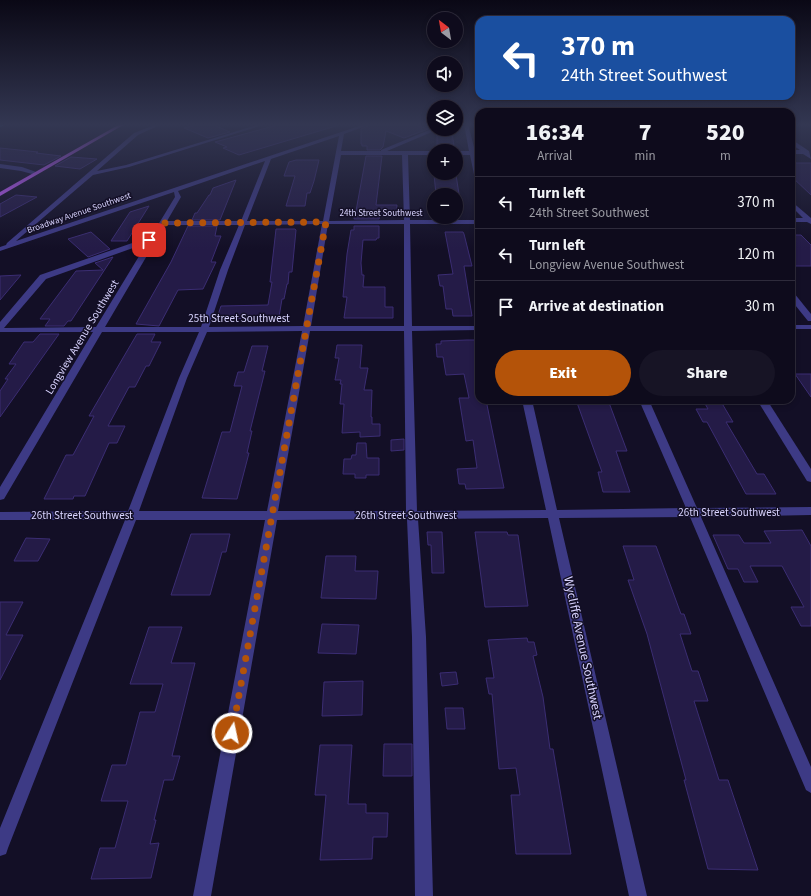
<!DOCTYPE html>
<html lang="en">
<head>
<meta charset="utf-8">
<style>
	:root { --surface:#0e0b1c; --page:#171425; --text:#f1f3f6; --muted:#9b9ba3; --line:#2e2b3b; --accent:#b45309 }
	body { margin:0; font-family:"Source Sans 3",sans-serif; background:var(--page); color:var(--text); height:100vh; display:flex; flex-direction:column; font-size:15px; white-space:nowrap }
	* { box-sizing:border-box; margin:0 }
	p { font-size:13px; color:var(--muted) }
	.icon { flex:none; width:22px; height:22px; fill:none; stroke:currentColor; stroke-width:2; stroke-linecap:round; stroke-linejoin:round }
	.map { position:relative; flex:1; overflow:hidden }
	.sheet { position:absolute; left:475px; top:108px; width:320px; height:296px; display:flex; flex-direction:column; background:var(--surface); border-radius:12px; box-shadow:0 2px 6px #0003,0 0 0 1px var(--line) }
	.sheet>* { flex:none }
	.top-card { position:absolute; left:475px; top:16px; width:320px; height:84px; border-radius:12px; box-shadow:0 2px 6px #0003,0 0 0 1px var(--line); background:#1a4fa0; color:#fff; overflow:hidden }
	.needle { width:26px; rotate:329deg }
	.controls { position:absolute; left:427px; top:12px; display:grid; gap:8px }
	.controls a { display:grid; place-items:center; width:36px; height:36px; border-radius:50%; background:var(--surface); box-shadow:0 2px 6px #0003,0 0 0 1px var(--line); font-size:20px }
	.pin { position:absolute; display:grid; place-items:center; width:34px; height:34px; color:#fff; margin:-17px; border-radius:8px; box-shadow:0 2px 6px #0006 }
	.me { position:absolute; width:44px; margin:-22px; rotate:10deg; stroke-linejoin:round; filter:drop-shadow(0 0 3px #0008) }
	.turn { display:flex; align-items:center; gap:14px; height:84px; padding:0 20px; font-size:18px }
	.turn .icon { width:52px; height:52px; stroke-width:2.5 }
	.turn b { display:block; font-size:28px; line-height:34px }
	.eta { display:flex; justify-content:space-evenly; align-items:center; height:68px; text-align:center }
	.eta b { font-size:24px; font-weight:800; line-height:28px }
	.cta { display:flex; gap:8px; margin-top:auto; padding:8px 20px }
	.cta a { flex:1; height:46px; border-radius:24px; background:var(--accent); color:#fff; font-size:16px; font-weight:800; line-height:46px; text-align:center }
	.cta a+a { background:var(--page); color:var(--text) }
	ul { padding:0; list-style:none }
	li { display:flex; align-items:center; gap:12px; height:52px; padding:0 20px; border-top:1px solid var(--line) }
	li div { flex:1 }
	li b { display:block; font-size:15px }
	li em { font-style:normal }
	.map>svg:first-child { display:block }
	.building { fill:#241b47; stroke:#3b2d73 }
	.lines { fill:none; stroke-linecap:round; stroke-linejoin:round }
	.minor { fill:#3d3a85; fill-rule:evenodd }
	.major { fill:#c25bff; fill-rule:evenodd }
	.rail { stroke:#00e5ff; stroke-width:1.5; stroke-dasharray:3.5 2.5; stroke-linecap:butt }
	.route { stroke:#b45309; stroke-width:7; stroke-dasharray:0 12.6 }
	.labels { text-anchor:middle; dominant-baseline:central; stroke-width:3; stroke-linejoin:round; paint-order:stroke }
	.far-street-label { font-size:9px; fill:#d9d4ff; stroke:#130f26 }
	.street-label { font-size:11px; fill:#d9d4ff; stroke:#130f26 }
	.near-street-label { font-size:13px; fill:#d9d4ff; stroke:#130f26 }
</style>
</head>
<body>
<div class="map">
<svg width="811" height="896" viewBox="0 0 811 896">
	<rect width="100%" height="100%" fill="#130f26"/>
	<g class="building">
		<polygon points="200,124 211,124 230,132 208,138 184,128"/>
		<polygon points="281,124 336,124 336,126 239,155 223,148 227,147 215,142"/>
		<polygon points="372,124 412,124 428,129 404,138 386,131 383,147 380,150 367,150 367,146 362,146 362,144 361,144 361,129"/>
		<polygon points="452,133 454,146 437,146 437,134"/>
		<polygon points="0,148 38,152 36,153 61,156 44,165 0,160"/>
		<polygon points="366,156 382,156 376,205 397,205 396,216 380,216 379,219 354,219 355,211 356,211"/>
		<polygon points="71,157 97,159 80,169 55,166"/>
		<polygon points="296,160 319,160 314,181 310,193 307,193 305,206 286,206 295,176 284,176 289,162"/>
		<polygon points="791,163 811,163 811,195 791,176"/>
		<polygon points="434,175 456,175 459,194 436,194"/>
		<polygon points="236,180 220,220 192,220 195,213 197,213 209,195 210,195 213,188"/>
		<polygon points="16,195 37,197 0,217 0,204"/>
		<polygon points="149,206 127,241 111,241 130,212"/>
		<polygon points="188,226 217,226 215,236 221,236 211,262 216,262 203,289 178,290 159,326 136,324 171,262"/>
		<polygon points="354,226 379,226 379,238 377,238 376,240 363,240 361,263 362,275 364,275 363,287 385,287 385,307 393,307 393,318 344,318 347,297 343,297 347,254 351,230 354,230"/>
		<polygon points="276,229 295,229 296,230 292,272 289,272 288,284 287,284 284,299 282,299 279,317 259,319 217,318 221,306 268,305 272,282 270,282"/>
		<polygon points="91,232 110,249 88,257 68,239"/>
		<polygon points="445,232 463,232 464,234 472,266 464,266 472,316 453,316 452,309 446,309 443,286 440,286 438,275 453,274"/>
		<polygon points="791,235 801,235 811,245 811,266 791,266"/>
		<polygon points="113,257 71,321 68,321 64,326 45,326 50,319 40,319 76,271 103,270 95,263"/>
		<polygon points="21,275 0,300 0,276"/>
		<polygon points="40,334 59,334 0,417 0,391 8,379 5,379 16,364 9,364 24,342 33,342"/>
		<polygon points="137,334 155,334 151,342 161,342 149,366 146,366 135,387 129,387 108,426 125,426 117,443 109,443 85,496 74,496 73,499 44,499 66,455 73,455 94,416 89,416"/>
		<polygon points="467,340 479,340 479,400 486,400 504,488 466,489 465,484 459,484 457,469 477,468 473,440 466,441 459,398 469,398 464,374 446,375 443,357 437,357 436,344 441,344 441,341"/>
		<polygon points="337,345 362,345 360,368 368,368 364,390 372,390 371,417 372,417 372,424 380,424 380,436 360,437 360,432 342,433 344,404 340,404 342,384 340,384 341,380 335,380 339,358 335,358"/>
		<polygon points="252,346 268,346 262,371 265,371 250,431 252,431 247,453 249,453 237,499 202,498 222,432 230,432 242,386 234,386 238,372 244,372"/>
		<polygon points="795,374 811,374 811,397"/>
		<polygon points="576,400 608,400 627,451 616,451 630,492 603,492 598,472 602,472"/>
		<polygon points="703,400 720,400 733,422 726,422 757,474 764,474 776,494 746,494 707,422 703,422 696,409 708,409"/>
		<polygon points="404,439 404,450 391,451 391,440"/>
		<polygon points="357,443 366,443 367,458 379,458 379,475 366,475 366,478 355,478 355,474 343,474 344,459 351,459 352,455 356,455"/>
		<polygon points="802,530 811,546 811,626 801,626 791,607 804,607 782,566 750,566 758,582 744,582 738,569 728,569 713,535 739,535 744,543 771,543 764,531"/>
		<polygon points="427,532 442,532 444,573 432,573 431,545 428,545"/>
		<polygon points="475,532 507,532 508,535 518,535 528,606 485,607"/>
		<polygon points="191,534 230,534 226,552 222,552 210,595 171,595"/>
		<polygon points="26,538 50,539 38,561 14,561"/>
		<polygon points="623,546 656,546 681,614 684,614 691,634 680,634 692,671 698,671 708,701 694,701 719,780 728,780 758,870 708,869 684,780 686,780 647,634 628,580 634,580"/>
		<polygon points="326,556 356,556 355,571 378,571 376,599 321,598"/>
		<polygon points="0,602 23,602 6,635 23,635 0,680"/>
		<polygon points="322,624 359,625 356,654 318,653"/>
		<polygon points="149,627 182,627 171,663 195,663 172,756 180,756 173,780 164,780 154,820 156,820 150,844 159,843 151,878 91,879 100,848 115,848 128,801 101,801 112,765 126,765 140,712 155,712 163,684 130,684"/>
		<polygon points="527,638 528,642 534,642 537,655 533,656 543,697 550,749 553,749 571,854 516,854 511,795 520,795 516,768 499,769 492,694 489,694 486,678 494,678 488,640"/>
		<polygon points="456,672 458,684 442,686 440,673"/>
		<polygon points="363,681 362,715 322,716 324,682"/>
		<polygon points="445,708 463,708 465,729 447,729"/>
		<polygon points="384,744 412,744 412,776 383,776"/>
		<polygon points="320,745 352,745 348,804 366,804 366,813 388,813 387,837 373,837 372,859 320,860 326,795 315,795"/>
	</g>
	<g class="lines">
		<g class="minor">
			<path d="M157,124H162L138,135L97,171L126,165L260,124H266L129,167L93,175L16,241L365,124H371L344,134L341,151H381V150L434,128L439,129L387,151H434V155H408L410,220H479V224H410L412,326H479V330L412,331L417,511L546,510L522,400H532L557,510L686,508L639,400H649L697,508L811,507V515L701,517L811,767V793L806,790L690,517L559,518L647,896H629L548,518L418,519L426,637L433,896H415L412,637L407,519L277,520L211,896H193L265,520H136L8,848L6,854L0,856V828L125,520H0V512L128,511L179,378L199,332H102L4,499L0,500V487L93,332H0V322L40,275L138,241L150,238L175,197L174,192L0,251V247L6,245L7,243L134,133ZM339,136L323,221H247L271,159ZM341,155H402L404,220L329,221ZM265,161L241,221H167L181,197L178,191ZM322,224L303,326L209,327L228,270L245,225ZM328,224H404V326H311ZM165,225H239L220,270L201,327H105ZM147,243L96,327L4,328L46,279ZM302,331L267,511H139L187,378L207,332ZM310,331H404L406,511H278Z"/>
			<polygon points="464,124 468,124 475,151 479,152 479,154 475,155 479,171 479,186 476,184 470,155 456,155 456,151 469,151"/>
			<polygon points="791,139 809,151 811,159 803,154 791,154 791,150 800,150 791,144"/>
			<polygon points="0,164 22,167 39,173 36,175 21,171 0,168"/>
			<polygon points="791,201 811,218 811,224 807,222 791,222 791,218 803,218 791,206"/>
			<polygon points="791,293 794,293 811,314 811,321 808,321 791,300"/>
			<rect x="791" y="325" width="20" height="4"/>
			<polygon points="757,400 767,400 811,469 811,482 807,481"/>
		</g>
		<polygon class="major" points="120,124 125,124 0,196 0,192"/>
		<polyline class="rail" points="0,126 7,124"/>
	</g>
	<linearGradient id="sky" x2="0" y2="1"><stop stop-color="#0a0815"/><stop offset="0.5" stop-color="#333752"/><stop offset="1" stop-color="#333752" stop-opacity="0"/></linearGradient>
	<rect width="811" height="249" fill="url(#sky)"/>
	<g class="lines">
		<polyline class="route" points="149,240 152,240 163,223 326,222 232,733"/>
	</g>
	<g class="labels">
		<g class="far-street-label">
			<text transform="translate(79 213) rotate(-19)">Broadway Avenue Southwest</text>
			<text x="381" y="213">24th Street Southwest</text>
		</g>
		<g class="street-label">
			<text x="239" y="318">25th Street Southwest</text>
			<text transform="translate(82 337) rotate(-59)">Longview Avenue Southwest</text>
			<text x="729" y="512">26th Street Southwest</text>
			<text x="82" y="515">26th Street Southwest</text>
			<text x="406" y="515">26th Street Southwest</text>
		</g>
		<g class="near-street-label">
			<text transform="translate(583 648) rotate(78)">Wycliffe Avenue Southwest</text>
		</g>
	</g>
</svg>
<div class="controls">
<a><svg class="needle" viewBox="-14 -14 28 28"><path d="M0-13l5 13h-10z" fill="#e53935"/><path d="M0 13l5-13h-10z" fill="#9b9ba3"/></svg></a>
<a><svg class="icon" aria-label="sound" viewBox="0 0 24 24"><path d="M4 9h4l5-4v14l-5-4H4zM17 9q2 3 0 6"/></svg></a>
<a><svg class="icon" aria-label="layers" viewBox="0 0 24 24"><path d="M12 4l9 5-9 5-9-5zM3 14l9 5 9-5"/></svg></a>
<a>+</a>
<a>−</a>
</div>
<div class="pin" style="left:149px;top:240px;background:#d93025"><svg class="icon" aria-label="arrive" viewBox="0 0 24 24"><path d="M6 21V4h12l-3 4 3 4H6"/></svg></div>
<svg class="me" style="left:232px;top:733px" viewBox="-20 -20 40 40"><circle r="17" fill="#b45309" stroke="#fff" stroke-width="3"/><path d="M0-11L8 9 0 5-8 9z" fill="#fff"/></svg>
<div class="top-card">
<div class="turn"><svg class="icon" aria-label="left" viewBox="0 0 24 24"><path d="M17 20v-9H6M10 6l-5 5 5 5"/></svg><div><b>370 m</b>24th Street Southwest</div></div>
</div>
<section class="sheet">
<div class="eta">
<div><b>16:34</b><p>Arrival</p></div>
<div><b>7</b><p>min</p></div>
<div><b>520</b><p>m</p></div>
</div>
<ul>
<li><svg class="icon" aria-label="left" viewBox="0 0 24 24"><path d="M17 20v-9H6M10 6l-5 5 5 5"/></svg><div><b>Turn left</b><p>24th Street Southwest</p></div><em>370 m</em></li>
<li><svg class="icon" aria-label="left" viewBox="0 0 24 24"><path d="M17 20v-9H6M10 6l-5 5 5 5"/></svg><div><b>Turn left</b><p>Longview Avenue Southwest</p></div><em>120 m</em></li>
<li><svg class="icon" aria-label="arrive" viewBox="0 0 24 24"><path d="M6 21V4h12l-3 4 3 4H6"/></svg><div><b>Arrive at destination</b></div><em>30 m</em></li>
</ul>
<div class="cta"><a>Exit</a><a>Share</a></div>
</section>
</div>
</body>
</html>
